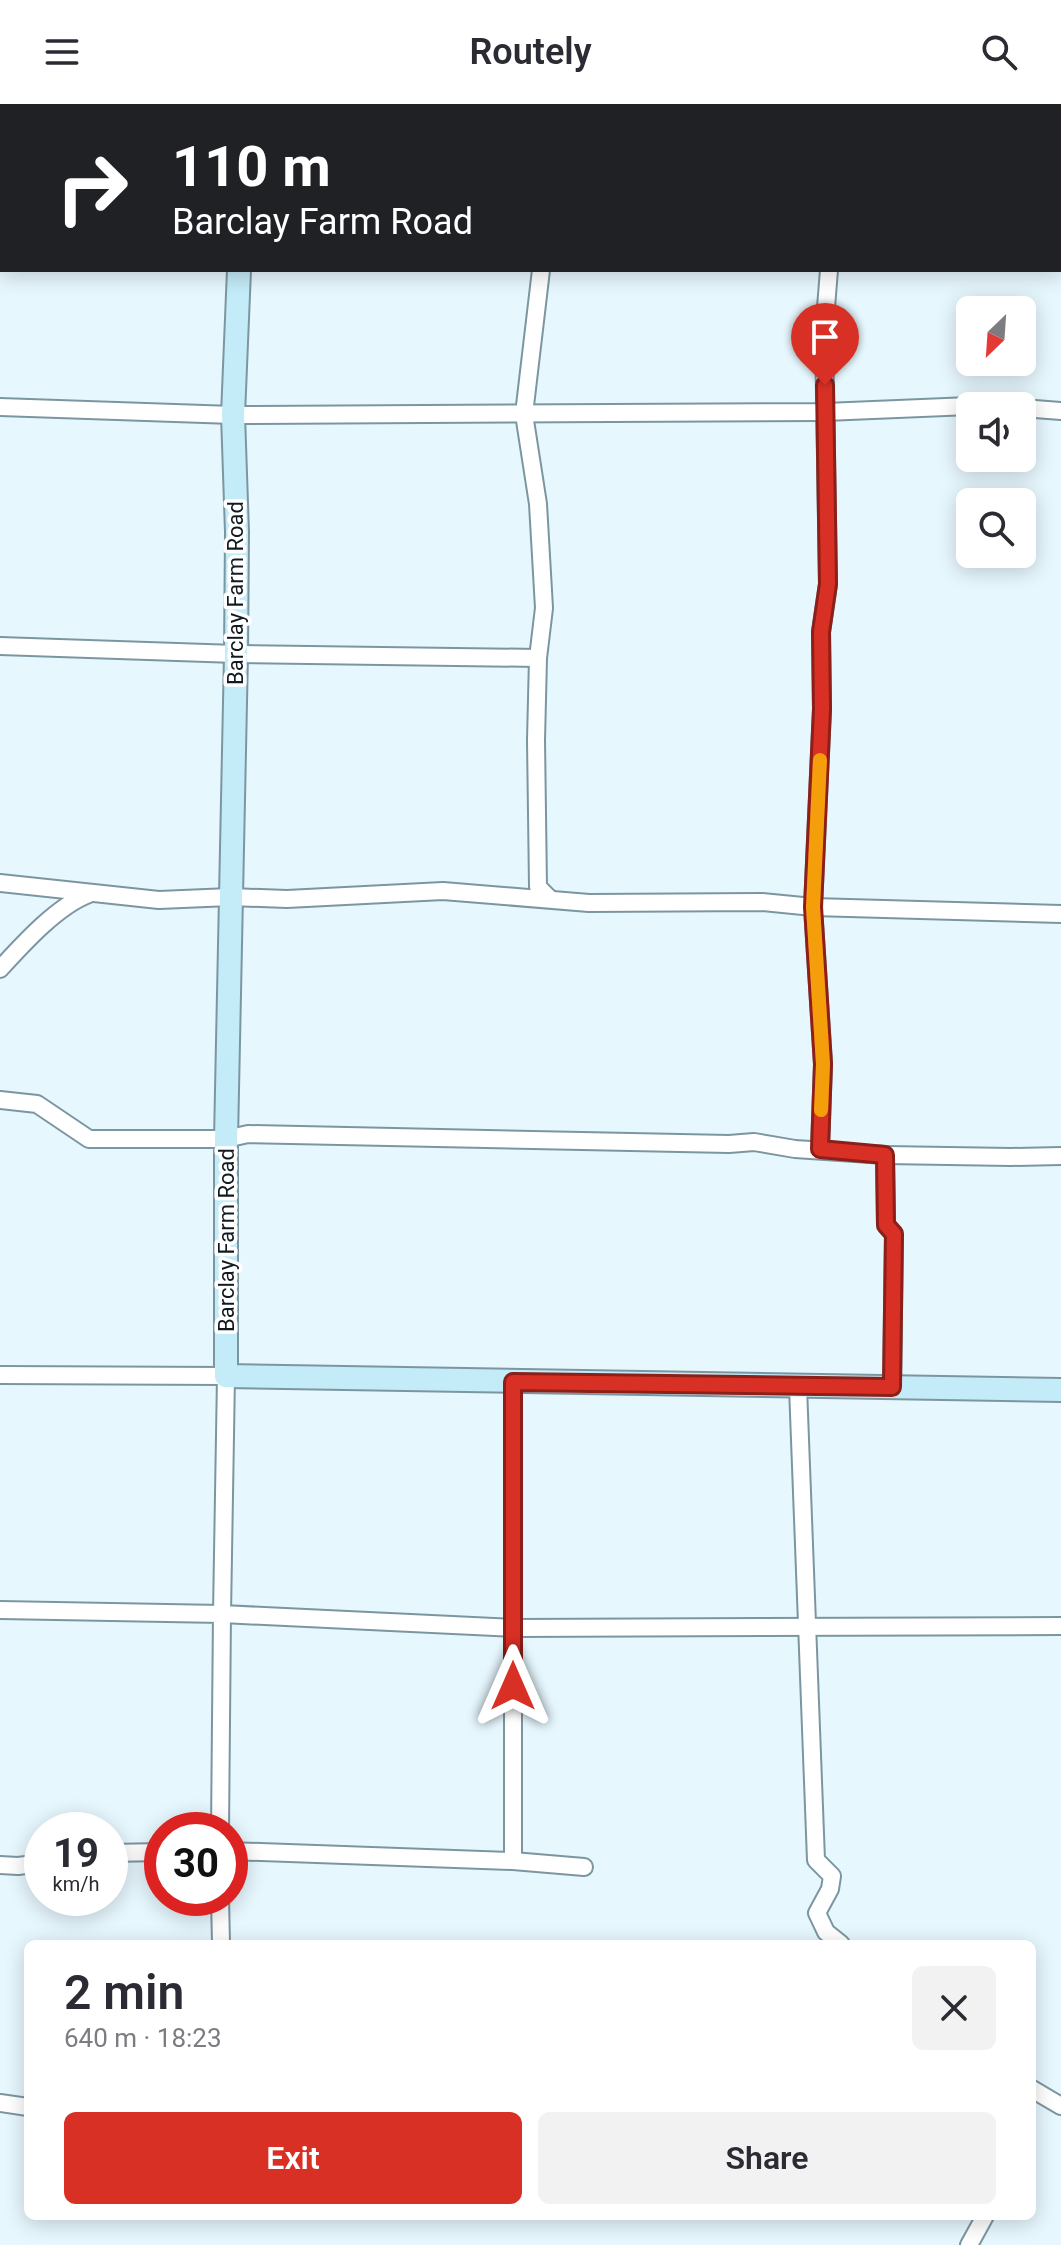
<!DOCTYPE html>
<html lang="en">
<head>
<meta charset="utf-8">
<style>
	:root { --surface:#fff; --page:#f2f2f3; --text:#2b2b33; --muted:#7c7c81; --accent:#d93025 }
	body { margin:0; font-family:Roboto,sans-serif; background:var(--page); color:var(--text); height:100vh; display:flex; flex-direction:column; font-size:30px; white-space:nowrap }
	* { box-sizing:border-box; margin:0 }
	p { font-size:26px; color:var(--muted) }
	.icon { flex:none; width:44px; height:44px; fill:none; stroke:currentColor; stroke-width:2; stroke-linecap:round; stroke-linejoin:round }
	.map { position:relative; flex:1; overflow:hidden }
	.panel { position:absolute; left:24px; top:1836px; width:1012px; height:280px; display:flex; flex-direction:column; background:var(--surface); border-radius:12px; box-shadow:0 4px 20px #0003 }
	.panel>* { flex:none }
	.top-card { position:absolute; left:0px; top:0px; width:1062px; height:168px; box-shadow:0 4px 20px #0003; background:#202124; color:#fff; overflow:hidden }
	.needle { width:52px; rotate:205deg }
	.buttons { position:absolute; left:956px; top:192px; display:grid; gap:16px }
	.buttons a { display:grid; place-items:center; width:80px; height:80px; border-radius:12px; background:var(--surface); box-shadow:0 4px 20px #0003; font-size:40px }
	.speed { position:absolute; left:24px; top:1708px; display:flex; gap:16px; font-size:40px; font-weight:700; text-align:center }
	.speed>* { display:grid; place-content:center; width:104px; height:104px; border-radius:50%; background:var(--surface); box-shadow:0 4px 20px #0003; line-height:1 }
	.speed small { font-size:20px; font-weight:400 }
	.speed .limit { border:12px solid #d22; background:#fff; color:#111 }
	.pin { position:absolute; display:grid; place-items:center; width:68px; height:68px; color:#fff; margin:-82px -34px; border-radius:50% 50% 50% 0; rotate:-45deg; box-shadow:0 0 8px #0007 }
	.pin .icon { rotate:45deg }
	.me { position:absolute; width:88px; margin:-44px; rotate:0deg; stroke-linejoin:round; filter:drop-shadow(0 0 6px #0008) }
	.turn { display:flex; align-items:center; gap:28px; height:168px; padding:0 40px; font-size:36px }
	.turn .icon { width:104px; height:104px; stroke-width:2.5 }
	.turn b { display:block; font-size:56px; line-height:68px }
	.round { display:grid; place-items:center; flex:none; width:84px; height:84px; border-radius:12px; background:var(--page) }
	.headline { display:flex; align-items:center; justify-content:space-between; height:136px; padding:0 40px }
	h1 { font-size:48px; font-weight:600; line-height:60px }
	.primary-button { display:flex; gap:16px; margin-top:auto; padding:16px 40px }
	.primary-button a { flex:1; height:92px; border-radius:12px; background:var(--accent); color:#fff; font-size:32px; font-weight:600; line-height:92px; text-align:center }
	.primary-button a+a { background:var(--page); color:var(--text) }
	header { display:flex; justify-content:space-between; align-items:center; height:104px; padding:0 40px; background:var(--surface); font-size:36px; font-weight:600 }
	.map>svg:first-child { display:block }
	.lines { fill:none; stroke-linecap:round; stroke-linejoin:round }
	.street-casing { stroke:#7c96a1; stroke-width:20 }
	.secondary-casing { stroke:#7c96a1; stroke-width:26 }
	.street { stroke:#fff; stroke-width:16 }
	.secondary { stroke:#c4ebf8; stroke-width:22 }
	.route-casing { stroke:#8d1f18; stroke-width:20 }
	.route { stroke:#d93025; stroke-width:14 }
	.slow { stroke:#f59e0b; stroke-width:14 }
	.labels { text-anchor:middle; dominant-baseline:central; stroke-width:7; stroke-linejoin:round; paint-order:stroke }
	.street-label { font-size:22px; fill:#111b1f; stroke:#fff }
</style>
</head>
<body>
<header><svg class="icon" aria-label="menu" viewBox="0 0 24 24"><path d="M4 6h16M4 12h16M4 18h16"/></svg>Routely<svg class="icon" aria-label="search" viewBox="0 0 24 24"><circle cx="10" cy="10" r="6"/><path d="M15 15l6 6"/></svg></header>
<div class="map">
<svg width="1061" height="2141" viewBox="0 0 1061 2141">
	<rect width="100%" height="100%" fill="#e7f7fe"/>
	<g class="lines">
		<defs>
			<g id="street">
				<polyline points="542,0 542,2"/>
				<polyline points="830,2 830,0"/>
				<polyline points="0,34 2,34"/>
				<polyline points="1060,52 1061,51"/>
				<polyline points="541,166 524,310 538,400 544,504 538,554 536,636 538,783 549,794"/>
				<polyline points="972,302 1003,302"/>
				<polyline points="0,303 233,311 825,308 970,302"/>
				<polyline points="1022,304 1061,307"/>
				<polyline points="0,542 236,550 538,554"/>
				<polyline points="0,779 159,796 230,793 287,795 443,787 589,799 762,798 813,803 1061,810"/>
				<path d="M0,865C23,840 57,802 89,790"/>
				<polyline points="0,996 37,1000 89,1035 226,1035 248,1030 729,1040 754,1038 795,1045 885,1051 886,1121 894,1130 892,1283"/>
				<polyline points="820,1045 823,960 813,803 822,605 821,528 828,480 824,228 829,166"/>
				<polyline points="885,1051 1011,1053 1061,1052"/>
				<polyline points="0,1271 226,1272 222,1510 513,1524 1061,1522"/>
				<polyline points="798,1283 816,1756 832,1772 830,1785 817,1809 826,1828 841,1840"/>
				<polyline points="0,1506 222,1510 220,1726"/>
				<polyline points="230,1747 513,1757 584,1763"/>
				<polyline points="110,1749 162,1748"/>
				<polyline points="513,1757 513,1278"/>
				<polyline points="0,1761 18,1762 42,1759"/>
				<polyline points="220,1794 221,1840"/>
				<polyline points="1032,1985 1061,2002"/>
				<polyline points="0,1999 28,2003"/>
				<polyline points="969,2141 985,2112"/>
			</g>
			<g id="secondary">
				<polyline points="237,0 237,2"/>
				<polyline points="239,166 233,311 237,428 236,550 226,1035 226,1272 1061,1286"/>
			</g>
		</defs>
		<use href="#street" class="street-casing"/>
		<use href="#secondary" class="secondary-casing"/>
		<use href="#street" class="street"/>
		<use href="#secondary" class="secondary"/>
	</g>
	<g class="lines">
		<defs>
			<polyline id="route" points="513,1582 513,1278 892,1283 894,1130 886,1121 885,1051 820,1045 823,960 813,803 822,605 821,528 828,480 825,281"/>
		</defs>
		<use href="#route" class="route-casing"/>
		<use href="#route" class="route"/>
		<polyline class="slow" points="820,656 813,803 823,960 821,1006"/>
	</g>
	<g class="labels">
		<g class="street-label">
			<text transform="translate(235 489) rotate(-90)">Barclay Farm Road</text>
			<text transform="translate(226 1136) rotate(-90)">Barclay Farm Road</text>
		</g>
	</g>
</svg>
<div class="buttons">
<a><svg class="needle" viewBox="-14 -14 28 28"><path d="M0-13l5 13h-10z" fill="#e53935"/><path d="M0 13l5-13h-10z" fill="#7c7c81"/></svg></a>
<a><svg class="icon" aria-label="sound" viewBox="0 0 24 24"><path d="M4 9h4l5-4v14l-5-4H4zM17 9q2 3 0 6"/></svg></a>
<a><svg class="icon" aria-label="search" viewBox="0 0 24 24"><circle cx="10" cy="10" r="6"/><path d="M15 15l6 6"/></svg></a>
</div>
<div class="speed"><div>19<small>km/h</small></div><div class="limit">30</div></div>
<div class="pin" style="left:825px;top:281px;background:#d93025"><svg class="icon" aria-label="arrive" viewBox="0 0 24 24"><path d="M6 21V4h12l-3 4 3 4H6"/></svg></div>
<svg class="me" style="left:513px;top:1582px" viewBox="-20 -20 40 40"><path d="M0-17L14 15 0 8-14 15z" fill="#d93025" stroke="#fff" stroke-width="4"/></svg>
<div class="top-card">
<div class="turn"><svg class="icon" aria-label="right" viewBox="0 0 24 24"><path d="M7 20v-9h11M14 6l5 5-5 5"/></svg><div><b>110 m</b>Barclay Farm Road</div></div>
</div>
<section class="panel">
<div class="headline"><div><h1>2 min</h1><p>640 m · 18:23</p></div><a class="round"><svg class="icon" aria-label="close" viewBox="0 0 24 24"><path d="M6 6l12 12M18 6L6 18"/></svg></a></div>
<div class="primary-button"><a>Exit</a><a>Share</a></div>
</section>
</div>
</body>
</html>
